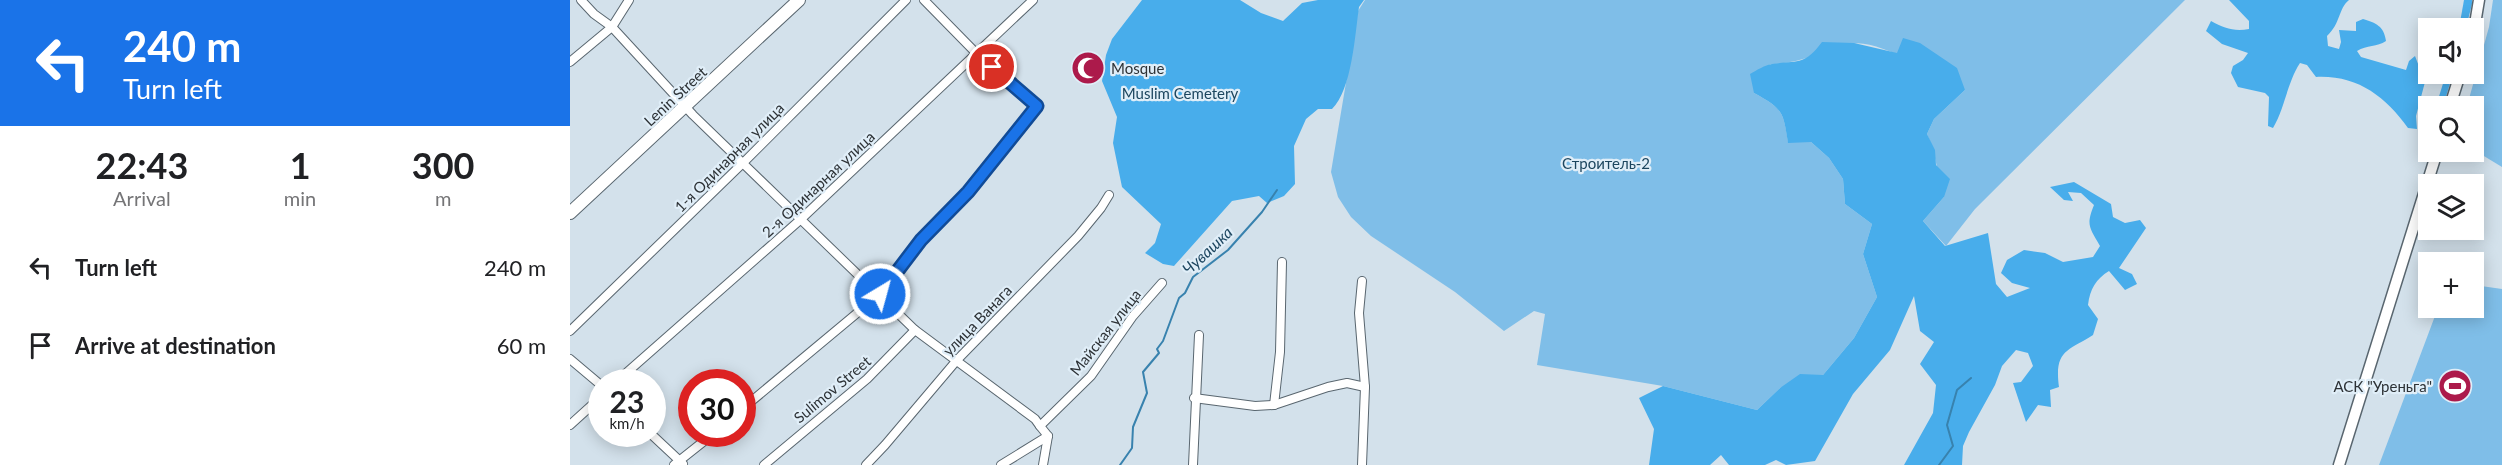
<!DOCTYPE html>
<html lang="en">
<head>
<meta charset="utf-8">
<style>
	:root { --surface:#fff; --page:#f2f2f2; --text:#202124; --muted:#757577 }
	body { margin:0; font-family:Lato,sans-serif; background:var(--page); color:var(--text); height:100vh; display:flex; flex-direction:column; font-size:22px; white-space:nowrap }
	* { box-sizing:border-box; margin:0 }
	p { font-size:20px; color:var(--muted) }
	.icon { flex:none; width:33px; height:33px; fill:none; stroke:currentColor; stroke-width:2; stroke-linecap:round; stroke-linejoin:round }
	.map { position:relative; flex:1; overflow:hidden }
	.details { display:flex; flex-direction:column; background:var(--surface); width:570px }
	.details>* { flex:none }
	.top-card { background:#1a73e8; color:#fff; overflow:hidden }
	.tools { position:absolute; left:1848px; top:18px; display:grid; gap:12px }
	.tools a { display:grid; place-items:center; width:66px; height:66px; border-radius:0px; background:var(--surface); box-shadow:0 3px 15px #0003; font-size:30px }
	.speed { position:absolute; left:18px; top:369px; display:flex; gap:12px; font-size:30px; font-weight:700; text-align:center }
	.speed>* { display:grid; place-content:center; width:78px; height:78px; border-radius:50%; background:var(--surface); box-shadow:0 3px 15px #0003; line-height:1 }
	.speed small { font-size:15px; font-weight:400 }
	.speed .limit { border:9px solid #d22; background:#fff; color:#111 }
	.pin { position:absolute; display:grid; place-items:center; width:51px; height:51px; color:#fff; margin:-26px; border:3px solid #fff; border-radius:50%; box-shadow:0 2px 6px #0007 }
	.me { position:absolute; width:66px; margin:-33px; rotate:37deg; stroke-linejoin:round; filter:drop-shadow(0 0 4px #0008) }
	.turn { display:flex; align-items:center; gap:21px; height:126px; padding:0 24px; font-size:27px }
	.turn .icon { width:78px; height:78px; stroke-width:2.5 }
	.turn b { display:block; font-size:42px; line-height:51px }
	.eta { display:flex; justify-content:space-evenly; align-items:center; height:102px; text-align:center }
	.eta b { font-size:36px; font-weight:700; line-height:42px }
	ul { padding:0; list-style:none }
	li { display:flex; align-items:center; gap:18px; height:78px; padding:0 24px }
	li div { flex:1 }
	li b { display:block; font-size:22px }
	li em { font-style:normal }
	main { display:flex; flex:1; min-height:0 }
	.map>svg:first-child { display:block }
	.green { fill:#7fbee8 }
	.forest { fill:#48adeb }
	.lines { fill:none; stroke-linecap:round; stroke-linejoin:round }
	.stream { stroke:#3882ae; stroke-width:2 }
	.minor-casing { stroke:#59666f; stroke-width:10 }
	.secondary-casing { stroke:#59666f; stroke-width:13 }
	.primary-casing { stroke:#59666f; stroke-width:14 }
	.minor { stroke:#fff; stroke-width:8 }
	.secondary { stroke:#fff; stroke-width:10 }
	.primary { stroke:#fff; stroke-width:12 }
	.route-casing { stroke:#114b97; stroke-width:15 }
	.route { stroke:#1a73e8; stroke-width:10 }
	.labels { text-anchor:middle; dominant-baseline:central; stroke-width:4.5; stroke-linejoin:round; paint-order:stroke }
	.poi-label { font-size:15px; fill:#2d3236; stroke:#e0eef8; text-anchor:start }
	.park-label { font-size:15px; fill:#1c465f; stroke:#e0eef8 }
	.street-label { font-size:15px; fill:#2d3236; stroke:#e0eef8 }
	.water-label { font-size:16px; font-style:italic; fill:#1d4660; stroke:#e0eef8 }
</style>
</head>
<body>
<main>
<section class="details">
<div class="top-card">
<div class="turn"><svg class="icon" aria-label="left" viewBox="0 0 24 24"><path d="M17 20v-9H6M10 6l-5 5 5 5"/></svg><div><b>240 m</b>Turn left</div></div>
</div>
<div class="eta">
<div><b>22:43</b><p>Arrival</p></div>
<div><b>1</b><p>min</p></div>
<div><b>300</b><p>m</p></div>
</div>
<ul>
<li><svg class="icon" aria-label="left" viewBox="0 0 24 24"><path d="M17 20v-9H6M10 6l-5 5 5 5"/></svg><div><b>Turn left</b></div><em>240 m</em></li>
<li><svg class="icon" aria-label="arrive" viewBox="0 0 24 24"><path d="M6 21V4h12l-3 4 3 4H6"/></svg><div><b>Arrive at destination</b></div><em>60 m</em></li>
</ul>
</section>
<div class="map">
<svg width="1932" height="465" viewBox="0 0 1932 465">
	<rect width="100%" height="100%" fill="#d3e1eb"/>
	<g class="green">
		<path d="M795,0H1615L1405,209L1376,246L1353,221L1374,197C1368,176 1366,154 1357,134L1364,119L1395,90C1371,77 1306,37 1281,44C1253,51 1229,64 1200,64L1184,93C1213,109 1213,111 1218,142H1241L1259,158L1273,179L1275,204L1302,224L1293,254L1307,297L1284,338L1253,375L1210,388L1187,410L1093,386L967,365L975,314L964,311L934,331L885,292L801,236L781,217L768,197L761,172L788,11Z"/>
		<polygon points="1923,0 1932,0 1932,167 1904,150 1904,106 1897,106 1919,27"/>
		<polygon points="1904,285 1932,289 1932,465 1809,465 1868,308 1904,308"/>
	</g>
	<g class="forest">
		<path d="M572,0H670L691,13L713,21L732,3L748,0H794L789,7C785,34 782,90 762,109H748L736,119L724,146L725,184L714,196L697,203L689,196L662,201L604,266L593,264L575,253L585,243L591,224L552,187L543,143L547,117L532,81L536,55L542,39Z"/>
		<path d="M1659,0H1779C1768,9 1771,23 1757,36L1758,46L1769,49L1771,42L1769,30L1786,31V22L1793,19C1806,23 1814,26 1816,41C1807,47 1797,45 1787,51L1791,57L1836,70L1839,61L1845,56L1855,82L1846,116L1847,129L1838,128C1815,96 1787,75 1746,77L1737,65L1730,63C1717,83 1715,108 1703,128L1698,126L1699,97L1695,93L1668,87L1661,73L1663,66L1673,60L1678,53L1652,44L1636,31L1641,21C1654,28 1664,32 1679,29V21Z"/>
		<polygon points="1894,0 1902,0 1902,4 1896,28 1889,28"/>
		<path d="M1333,38L1350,43L1387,68L1395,90L1364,119L1357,134L1365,150L1366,165L1380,179L1374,197L1353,221L1375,246L1418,233L1426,284L1437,297L1460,288L1442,283L1431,273L1437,260L1454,250L1475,253L1493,262L1523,257L1530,246C1519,227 1516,225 1524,205L1511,193L1498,192L1503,201L1494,200L1480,187L1504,182L1541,204L1543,217L1555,223L1570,220L1576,228L1549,268L1562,274L1567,284L1555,290L1539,271C1526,279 1520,289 1518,305L1528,319L1523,335C1498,351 1484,350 1489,387L1480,390L1481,407L1468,405L1456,422L1443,383L1451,382L1463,366L1458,353L1446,350L1432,366L1425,385L1399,432L1393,446L1392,465H1334L1363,413L1366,385L1350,364L1364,342L1350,331L1344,296L1320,350L1283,394L1245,461L1216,465L1206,460L1195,465H1159L1151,455L1140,465H1079L1084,429L1069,398L1093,386L1187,410L1210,388L1230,374L1253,375L1284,338L1307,297L1293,254L1302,224L1275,204L1273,179L1259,158L1241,142L1218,143C1213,111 1213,109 1184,93L1180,74C1187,70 1195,65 1202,64C1228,60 1234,66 1252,42L1284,43L1327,53Z"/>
		<polygon points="1876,74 1883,74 1873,106 1866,106"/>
	</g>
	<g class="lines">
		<g class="stream">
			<polyline points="550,465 562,448 563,427 577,393 573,372 589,353 587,349 593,341 609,298 615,293 623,277 658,250 692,212 707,190"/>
			<polyline points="1369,465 1383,446 1377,425 1387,390 1401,378"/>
		</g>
		<defs>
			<g id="minor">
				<polyline points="11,0 24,14 42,27 123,115 345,330 465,419 470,426"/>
				<polyline points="0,62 42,27 59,0"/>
				<polyline points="792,281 789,313 795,387 792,465"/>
				<polyline points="0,331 173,163 336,0"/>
				<polyline points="0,359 32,386"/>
				<polyline points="46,382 230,220 463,0"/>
				<polyline points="624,398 685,406 704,405 758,387 777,383 795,387"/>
				<polyline points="704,405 710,352 712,262"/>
				<polyline points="172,409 310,294 351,240 398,193 467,106 407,54 354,0"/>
				<polyline points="0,425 32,396"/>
				<polyline points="81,434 113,464"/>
				<polyline points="104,465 143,434"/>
				<polyline points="194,465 297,379 345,330"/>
				<polyline points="296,465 315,445 387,360 508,236 531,208 539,195"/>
				<polyline points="431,465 478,436 470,426 521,376 563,316 592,283"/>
				<polyline points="473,465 478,436"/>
				<polyline points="623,465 629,335"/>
			</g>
			<g id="secondary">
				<polyline points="1904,30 1909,0"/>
				<polyline points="1880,106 1890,74"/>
				<polyline points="1769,465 1867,152"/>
			</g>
			<polyline id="primary" points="0,213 229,0"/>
		</defs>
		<use href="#minor" class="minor-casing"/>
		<use href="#secondary" class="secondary-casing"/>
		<use href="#primary" class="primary-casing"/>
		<use href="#minor" class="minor"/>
		<use href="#secondary" class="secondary"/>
		<use href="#primary" class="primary"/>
	</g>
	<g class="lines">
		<defs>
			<polyline id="route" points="310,294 351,240 398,192 467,106 422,67"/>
		</defs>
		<use href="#route" class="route-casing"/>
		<use href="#route" class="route"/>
	</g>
	<defs>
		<symbol id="mosque-disc" viewBox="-11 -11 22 22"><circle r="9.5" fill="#ac1a4b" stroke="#e0eef8"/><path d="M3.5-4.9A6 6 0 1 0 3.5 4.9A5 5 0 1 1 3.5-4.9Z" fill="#fff"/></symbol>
		<symbol id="stadium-disc" viewBox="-11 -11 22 22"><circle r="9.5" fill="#ac1a4b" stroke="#e0eef8"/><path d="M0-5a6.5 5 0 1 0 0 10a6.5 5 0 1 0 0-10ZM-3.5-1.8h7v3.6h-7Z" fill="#fff"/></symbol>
	</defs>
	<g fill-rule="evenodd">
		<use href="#mosque-disc" x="499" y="49" width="38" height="38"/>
		<use href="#stadium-disc" x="1866" y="367" width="38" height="38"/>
	</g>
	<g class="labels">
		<g class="poi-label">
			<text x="541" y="68">Mosque</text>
			<text x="1862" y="386" text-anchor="end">АСК "Уреньга"</text>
		</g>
		<g class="park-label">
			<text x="610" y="93">Muslim Cemetery</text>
			<text x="1036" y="163">Строитель-2</text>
		</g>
		<g class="street-label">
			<text transform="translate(105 96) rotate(-43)">Lenin Street</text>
			<text transform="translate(159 157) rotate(-45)">1-я Одинарная улица</text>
			<text transform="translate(248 184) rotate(-43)">2-я Одинарная улица</text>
			<text transform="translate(407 320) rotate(-46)">улица Ванага</text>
			<text transform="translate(535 332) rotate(-52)">Майская улица</text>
			<text transform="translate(262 389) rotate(-40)">Sulimov Street</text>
		</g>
		<g class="water-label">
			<text transform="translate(637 250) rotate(-43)">Чувашка</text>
		</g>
	</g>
</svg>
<div class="tools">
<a><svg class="icon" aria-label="sound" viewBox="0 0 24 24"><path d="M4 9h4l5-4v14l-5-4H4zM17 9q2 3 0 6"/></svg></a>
<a><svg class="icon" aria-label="search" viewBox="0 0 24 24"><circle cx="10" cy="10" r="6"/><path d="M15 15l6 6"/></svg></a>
<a><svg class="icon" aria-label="layers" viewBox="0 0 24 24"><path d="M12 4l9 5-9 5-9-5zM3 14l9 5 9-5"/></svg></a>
<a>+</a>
</div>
<div class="speed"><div>23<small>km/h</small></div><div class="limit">30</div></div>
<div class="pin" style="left:422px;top:67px;background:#d93025"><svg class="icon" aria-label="arrive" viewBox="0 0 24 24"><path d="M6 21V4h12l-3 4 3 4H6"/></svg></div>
<svg class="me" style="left:310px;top:294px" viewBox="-20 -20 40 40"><circle r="17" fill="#1a73e8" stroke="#fff" stroke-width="3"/><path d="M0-11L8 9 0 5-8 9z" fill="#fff"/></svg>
</div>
</main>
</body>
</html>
